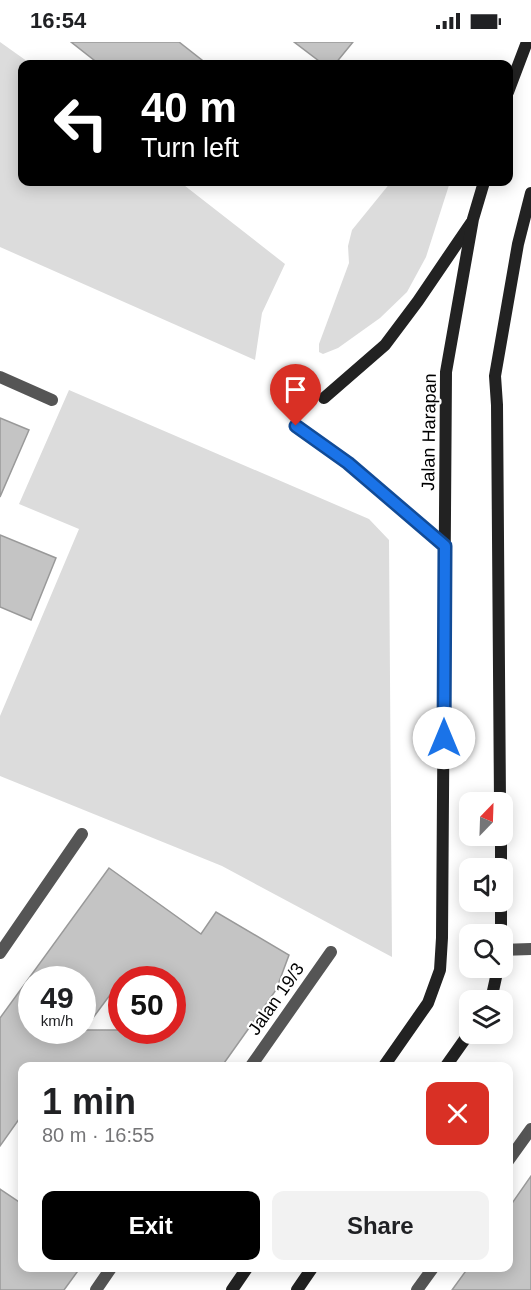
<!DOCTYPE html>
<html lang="en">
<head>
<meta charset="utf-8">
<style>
	:root { --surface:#fff; --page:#f2f2f2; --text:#202124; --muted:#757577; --accent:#000 }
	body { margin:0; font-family:Arial,sans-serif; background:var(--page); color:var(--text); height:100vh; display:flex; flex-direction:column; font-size:22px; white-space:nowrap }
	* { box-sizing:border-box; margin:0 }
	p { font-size:20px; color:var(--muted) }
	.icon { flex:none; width:33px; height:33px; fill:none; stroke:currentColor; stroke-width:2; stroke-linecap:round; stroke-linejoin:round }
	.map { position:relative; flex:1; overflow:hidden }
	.drawer { position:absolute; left:18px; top:1020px; width:495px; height:210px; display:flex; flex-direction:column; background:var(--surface); border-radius:12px; box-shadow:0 3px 15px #0003 }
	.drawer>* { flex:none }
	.banner { position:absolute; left:18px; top:18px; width:495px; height:126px; border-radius:12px; box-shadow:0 3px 15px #0003; background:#000; color:#fff; overflow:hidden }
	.needle { width:39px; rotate:23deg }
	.buttons { position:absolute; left:459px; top:750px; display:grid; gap:12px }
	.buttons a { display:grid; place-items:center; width:54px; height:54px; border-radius:12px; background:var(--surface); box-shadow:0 3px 15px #0003; font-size:30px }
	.speed { position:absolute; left:18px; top:924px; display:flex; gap:12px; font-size:30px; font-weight:700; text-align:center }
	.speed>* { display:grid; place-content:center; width:78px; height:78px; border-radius:50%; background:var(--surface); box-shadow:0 3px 15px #0003; line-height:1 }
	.speed small { font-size:15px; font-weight:400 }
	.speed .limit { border:9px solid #d22; background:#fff; color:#111 }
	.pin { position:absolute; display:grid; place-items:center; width:51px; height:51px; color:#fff; margin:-62px -26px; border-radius:50% 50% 50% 0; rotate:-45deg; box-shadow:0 0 6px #0007 }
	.pin .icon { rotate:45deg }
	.me { position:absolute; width:66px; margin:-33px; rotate:0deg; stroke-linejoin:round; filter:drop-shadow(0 0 4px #0008) }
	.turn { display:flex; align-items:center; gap:21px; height:126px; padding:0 24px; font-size:27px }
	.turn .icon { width:78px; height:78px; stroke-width:2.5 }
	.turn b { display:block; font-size:42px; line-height:51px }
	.round { display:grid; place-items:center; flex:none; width:63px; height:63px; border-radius:12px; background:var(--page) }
	.head { display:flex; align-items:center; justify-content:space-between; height:102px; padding:0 24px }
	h1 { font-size:36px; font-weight:600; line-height:45px }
	.action { display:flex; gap:12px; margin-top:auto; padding:12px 24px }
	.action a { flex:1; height:69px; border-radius:12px; background:var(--accent); color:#fff; font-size:24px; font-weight:600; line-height:69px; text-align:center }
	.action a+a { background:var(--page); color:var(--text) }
	.status { display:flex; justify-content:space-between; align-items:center; height:42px; padding:0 30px; background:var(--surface); direction:ltr }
	.status svg { height:16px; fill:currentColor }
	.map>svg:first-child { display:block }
	.green { fill:#dcdcdc }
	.building { fill:#c4c4c4; stroke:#999; stroke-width:1.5; fill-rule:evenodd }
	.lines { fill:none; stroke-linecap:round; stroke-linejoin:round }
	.minor { stroke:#555; stroke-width:12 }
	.secondary { stroke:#222; stroke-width:12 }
	.route-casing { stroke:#114b97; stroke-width:15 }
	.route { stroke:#1a73e8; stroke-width:10 }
	.labels { text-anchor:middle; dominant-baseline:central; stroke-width:4.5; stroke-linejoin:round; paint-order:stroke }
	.street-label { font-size:18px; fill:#000; stroke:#fff }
</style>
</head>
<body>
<div class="status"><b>16:54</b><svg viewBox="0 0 49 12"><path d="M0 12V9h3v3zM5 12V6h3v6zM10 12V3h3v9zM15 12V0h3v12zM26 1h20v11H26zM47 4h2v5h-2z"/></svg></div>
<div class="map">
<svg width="531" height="1248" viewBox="0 0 531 1248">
	<rect width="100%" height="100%" fill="#fff"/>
	<g class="green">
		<polygon points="0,0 31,22 22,22 22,140 180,140 285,222 262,271 255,318 0,205"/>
		<polygon points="391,140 450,140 426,215 407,250 380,276 338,306 323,312 319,310 319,302 349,221 348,204 352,188"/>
		<polygon points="69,348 369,477 389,498 392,915 222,824 0,734 0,674 79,487 19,462"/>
	</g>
	<g class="building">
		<polygon points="71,0 179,0 207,22 99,22"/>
		<polygon points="294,0 353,0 335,22 323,22"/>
		<polygon points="0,376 29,388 0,455"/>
		<polygon points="0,493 56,516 31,578 0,565"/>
		<path d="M109,826L201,892L216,870L289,913L276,948L222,1024H22V1073L0,1104V976ZM32,938H82V988H32ZM121,938H172V988H84Z"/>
		<polygon points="531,1134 531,1248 452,1248 468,1226 508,1226 508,1167"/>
		<polygon points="0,1147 22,1162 22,1226 80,1226 64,1248 0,1248"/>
	</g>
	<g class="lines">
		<g class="minor">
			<polyline points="0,335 52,358"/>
			<polyline points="502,908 531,907"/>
			<polyline points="0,911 82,792"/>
			<polyline points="251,1024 331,910"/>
			<polyline points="508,1119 531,1087"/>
			<polyline points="96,1248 111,1226"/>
			<polyline points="417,1248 433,1226"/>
		</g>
		<g class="secondary">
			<polyline points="508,50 527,0"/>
			<polyline points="324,356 385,303 418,259 471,181"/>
			<polyline points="296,384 348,421 445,504"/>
			<polyline points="500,760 497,363 495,334 518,202 531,151"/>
			<polyline points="501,794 501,826"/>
			<polyline points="501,860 501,892"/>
			<polyline points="491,958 498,926"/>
			<polyline points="384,1024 428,961 440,928 442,896 446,330 473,177 484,140"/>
			<polyline points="446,1024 470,990"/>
			<polyline points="232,1248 247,1226"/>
			<polyline points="297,1248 312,1226"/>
		</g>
	</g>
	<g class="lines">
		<defs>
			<polyline id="route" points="296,384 348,421 445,504 444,696"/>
		</defs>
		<use href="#route" class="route-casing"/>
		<use href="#route" class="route"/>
	</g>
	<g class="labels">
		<g class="street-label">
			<text transform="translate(429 390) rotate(-89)">Jalan Harapan</text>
			<text transform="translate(276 957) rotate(-55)">Jalan 19/3</text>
		</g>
	</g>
</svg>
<div class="buttons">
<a><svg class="needle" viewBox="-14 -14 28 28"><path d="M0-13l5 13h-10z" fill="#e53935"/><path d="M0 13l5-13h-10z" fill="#757577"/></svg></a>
<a><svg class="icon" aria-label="sound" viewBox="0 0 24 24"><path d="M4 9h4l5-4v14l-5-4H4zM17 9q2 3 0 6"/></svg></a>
<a><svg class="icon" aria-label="search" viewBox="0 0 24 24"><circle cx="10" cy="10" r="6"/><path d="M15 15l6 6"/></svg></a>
<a><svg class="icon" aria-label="layers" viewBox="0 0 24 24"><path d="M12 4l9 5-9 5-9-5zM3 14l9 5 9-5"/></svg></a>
</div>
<div class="speed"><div>49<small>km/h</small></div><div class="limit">50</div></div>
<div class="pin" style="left:296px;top:384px;background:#d93025"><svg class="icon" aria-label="arrive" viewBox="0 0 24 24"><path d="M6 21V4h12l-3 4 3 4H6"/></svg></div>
<svg class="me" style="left:444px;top:696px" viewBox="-20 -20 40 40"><circle r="19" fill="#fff"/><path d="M0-13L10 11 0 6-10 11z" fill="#1a73e8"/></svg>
<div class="banner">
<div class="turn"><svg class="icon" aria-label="left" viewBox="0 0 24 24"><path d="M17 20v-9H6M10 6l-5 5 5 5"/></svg><div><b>40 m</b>Turn left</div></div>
</div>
<section class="drawer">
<div class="head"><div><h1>1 min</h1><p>80 m · 16:55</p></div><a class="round" style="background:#d93025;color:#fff"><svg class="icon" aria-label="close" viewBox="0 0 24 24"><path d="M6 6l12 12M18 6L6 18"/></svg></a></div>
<div class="action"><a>Exit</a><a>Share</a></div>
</section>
</div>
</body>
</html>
